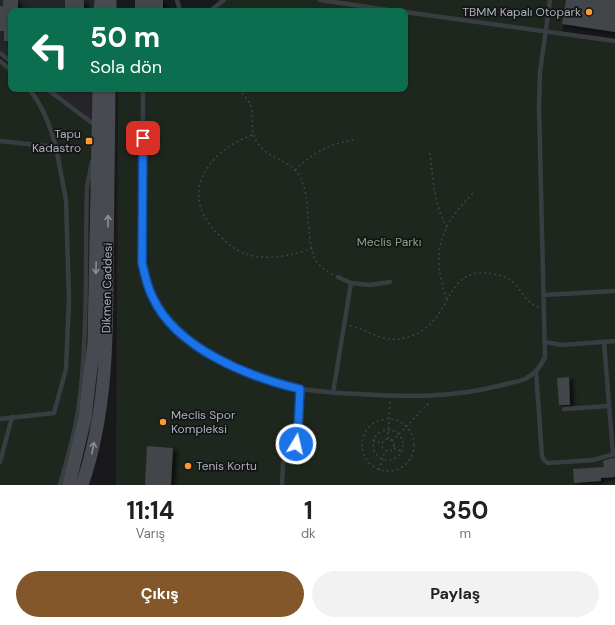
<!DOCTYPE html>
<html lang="tr">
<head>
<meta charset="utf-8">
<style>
	:root { --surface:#fff; --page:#f2f2f2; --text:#202124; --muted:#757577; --accent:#835729 }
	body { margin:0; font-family:"DM Sans",sans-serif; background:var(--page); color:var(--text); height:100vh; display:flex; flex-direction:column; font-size:15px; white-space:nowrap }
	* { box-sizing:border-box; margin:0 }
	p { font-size:13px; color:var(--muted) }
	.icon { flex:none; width:22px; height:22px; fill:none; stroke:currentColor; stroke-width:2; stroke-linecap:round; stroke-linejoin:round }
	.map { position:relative; height:485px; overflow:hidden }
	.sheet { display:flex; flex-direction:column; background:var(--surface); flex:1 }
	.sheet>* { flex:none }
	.top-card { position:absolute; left:8px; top:8px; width:400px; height:84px; border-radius:8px; box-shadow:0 1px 3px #0004; background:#0b6e4f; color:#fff; overflow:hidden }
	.pin { position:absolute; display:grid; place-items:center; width:34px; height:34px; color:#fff; margin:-17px; border-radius:8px; box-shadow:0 2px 6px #0006 }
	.me { position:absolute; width:44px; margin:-22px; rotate:9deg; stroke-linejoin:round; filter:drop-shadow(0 0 3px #0008) }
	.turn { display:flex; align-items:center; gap:14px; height:84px; padding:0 16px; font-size:18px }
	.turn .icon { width:52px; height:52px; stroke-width:2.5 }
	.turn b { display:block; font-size:28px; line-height:34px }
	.eta { display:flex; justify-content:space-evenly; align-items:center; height:68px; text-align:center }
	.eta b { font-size:24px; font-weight:700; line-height:28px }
	.primary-button { display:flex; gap:8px; margin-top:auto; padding:8px 16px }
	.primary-button a { flex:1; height:46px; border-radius:24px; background:var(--accent); color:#fff; font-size:16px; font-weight:700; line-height:46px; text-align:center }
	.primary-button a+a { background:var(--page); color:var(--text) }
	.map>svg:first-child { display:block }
	.built { fill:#252528 }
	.green { fill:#1e271e }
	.building { fill:#434448; filter:url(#shadow) }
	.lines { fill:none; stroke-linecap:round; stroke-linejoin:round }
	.path { stroke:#3f4348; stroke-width:1.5; stroke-dasharray:2 3; stroke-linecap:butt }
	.service { stroke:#393c40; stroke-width:4.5 }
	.secondary { stroke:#474b51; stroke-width:13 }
	.oneway { stroke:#878e97 }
	.route-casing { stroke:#114b97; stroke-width:10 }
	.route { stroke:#1a73e8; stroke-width:7 }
	.poi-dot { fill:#fd9a2f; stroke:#141416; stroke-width:1.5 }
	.labels { text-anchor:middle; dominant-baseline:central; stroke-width:3.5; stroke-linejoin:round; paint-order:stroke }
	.poi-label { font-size:12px; fill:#aab2bc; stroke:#141416; text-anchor:end }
	.park-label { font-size:12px; fill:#84a780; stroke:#141416 }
	.street-label { font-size:12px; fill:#aab2bc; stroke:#141416 }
</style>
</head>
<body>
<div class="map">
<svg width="615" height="485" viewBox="0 0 615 485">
	<defs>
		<filter id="shadow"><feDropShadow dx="4.5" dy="2.5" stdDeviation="2" flood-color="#0009"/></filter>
	</defs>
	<rect width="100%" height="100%" fill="#19191b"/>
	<g class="built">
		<polygon points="0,0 101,0 100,11 11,11 11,62 0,53"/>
		<polygon points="47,89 99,89 99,128"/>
	</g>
	<g class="green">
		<polygon points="224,0 566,0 562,35 615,41 615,485 116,485 118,89 405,89 405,11 210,11"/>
		<polygon points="0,60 11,68 11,89 47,89 99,128 87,187 84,350 80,397 60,485 0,485"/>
	</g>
	<g class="building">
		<polygon points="3,0 18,0 18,11 11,11 11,41 4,41 4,31 0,31 0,6 3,6"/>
		<rect x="65" y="0" width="19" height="11"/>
		<rect x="135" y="0" width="28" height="11"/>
		<polygon points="566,0 615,0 615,32 562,24"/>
		<polygon points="569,377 570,405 559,405 557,378"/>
		<polygon points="147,446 173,448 171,485 145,485"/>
		<polygon points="613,458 615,458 615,477 601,478 601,481 574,483 573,469 604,467 603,461"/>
	</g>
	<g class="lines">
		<g class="path">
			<path d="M239,89C243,94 249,100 251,107C255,121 248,131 259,145C274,164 295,157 304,187C310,206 306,248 317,262C321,268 327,271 333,275"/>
			<path d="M252,135C210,151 178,190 215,231C223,239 235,251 246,254C267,261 292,256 312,248"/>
			<path d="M430,153C433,178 434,205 447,228"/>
			<path d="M295,170C314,151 331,144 357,139"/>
			<path d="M447,299C430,253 440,227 473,193"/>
			<path d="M350,326C367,329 382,342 399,339C409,337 420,334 427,327C455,304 449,259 505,277C519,282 523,302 538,307"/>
			<circle cx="388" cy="445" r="26"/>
			<circle cx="388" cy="445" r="15"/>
			<circle cx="388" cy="445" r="6"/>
			<polyline points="388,439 390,401"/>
			<polyline points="373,440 381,443"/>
			<polyline points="392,441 430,402"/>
			<polyline points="394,448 401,451"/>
			<polyline points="379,470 385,451"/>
		</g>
		<g class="service">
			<polyline points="177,0 180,11"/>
			<polyline points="320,0 395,11"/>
			<polyline points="210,11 224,0"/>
			<polyline points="405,12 615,41"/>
			<polyline points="0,53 11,62"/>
			<polyline points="0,61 11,70"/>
			<path d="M29,89C43,106 50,126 56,147"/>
			<polyline points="47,89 96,126"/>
			<path d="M143,89L142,263C148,291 159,316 183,335C211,359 247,375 282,385C307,391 332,393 358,394C407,397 453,398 502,385C509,383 518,382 525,379C535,374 541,366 545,357L539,107L540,72L550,0"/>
			<polyline points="0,141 56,147 66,200 69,299 66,369 54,413 0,419"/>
			<polyline points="338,277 351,283"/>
			<polyline points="544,295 615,291"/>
			<polyline points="545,342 562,345 615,341"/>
			<polyline points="604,342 613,454"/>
			<polyline points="536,371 542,456 544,460 548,463 593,460 615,454"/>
			<polyline points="333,393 351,283 370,285 390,282"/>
			<polyline points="564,409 609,406"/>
			<polyline points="0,462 12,417"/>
			<path d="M60,485C68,456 77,426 80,396C88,328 85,257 87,187L92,162"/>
			<polyline points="282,485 283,463 298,438 300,389"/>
		</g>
		<g class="secondary">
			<polyline points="100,11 101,0"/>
			<polyline points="110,11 110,0"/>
			<polyline points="69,485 85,418 94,342 99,89"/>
			<path d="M82,485C106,415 107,342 107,269C108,209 108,149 109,89"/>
		</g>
	</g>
	<defs><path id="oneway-shaft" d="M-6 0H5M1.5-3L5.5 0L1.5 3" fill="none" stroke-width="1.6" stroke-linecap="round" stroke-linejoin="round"/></defs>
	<g class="oneway">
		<use href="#oneway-shaft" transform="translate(108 221) rotate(-90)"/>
		<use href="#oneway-shaft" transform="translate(96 268) rotate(92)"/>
		<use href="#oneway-shaft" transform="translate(93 448) rotate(-79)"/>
	</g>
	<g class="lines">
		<defs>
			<path id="route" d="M143,138L142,263C145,275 147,287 153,298C177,349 249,377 300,389L298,432L296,444"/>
		</defs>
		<use href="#route" class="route-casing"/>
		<use href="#route" class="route"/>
	</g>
	<g class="poi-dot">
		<circle cx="589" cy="12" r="4"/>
		<rect x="85" y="137" width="8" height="8" rx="2"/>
		<circle cx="163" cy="422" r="4"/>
		<circle cx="188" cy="466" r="4"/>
	</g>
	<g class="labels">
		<g class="poi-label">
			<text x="581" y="12">TBMM Kapalı Otopark</text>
			<text x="81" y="134">Tapu<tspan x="81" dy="14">Kadastro</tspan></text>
			<text x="171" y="415" text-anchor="start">Meclis Spor<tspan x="171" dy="14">Kompleksi</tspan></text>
			<text x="196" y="466" text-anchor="start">Tenis Kortu</text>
		</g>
		<g class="park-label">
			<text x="389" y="242">Meclis Parkı</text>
		</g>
		<g class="street-label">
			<text transform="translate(107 288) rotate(-89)">Dikmen Caddesi</text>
		</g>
	</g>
</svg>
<div class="pin" style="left:143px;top:138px;background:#d93025"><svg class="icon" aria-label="arrive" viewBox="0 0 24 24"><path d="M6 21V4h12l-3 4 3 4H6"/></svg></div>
<svg class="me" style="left:296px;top:444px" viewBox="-20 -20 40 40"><circle r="17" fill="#1a73e8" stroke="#fff" stroke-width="3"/><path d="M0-11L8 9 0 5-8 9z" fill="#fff"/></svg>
<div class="top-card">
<div class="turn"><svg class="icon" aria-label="left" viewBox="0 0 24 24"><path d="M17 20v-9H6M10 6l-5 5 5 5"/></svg><div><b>50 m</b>Sola dön</div></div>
</div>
</div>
<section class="sheet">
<div class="eta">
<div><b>11:14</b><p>Varış</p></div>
<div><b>1</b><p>dk</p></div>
<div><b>350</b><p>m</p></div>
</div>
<div class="primary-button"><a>Çıkış</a><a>Paylaş</a></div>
</section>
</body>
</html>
